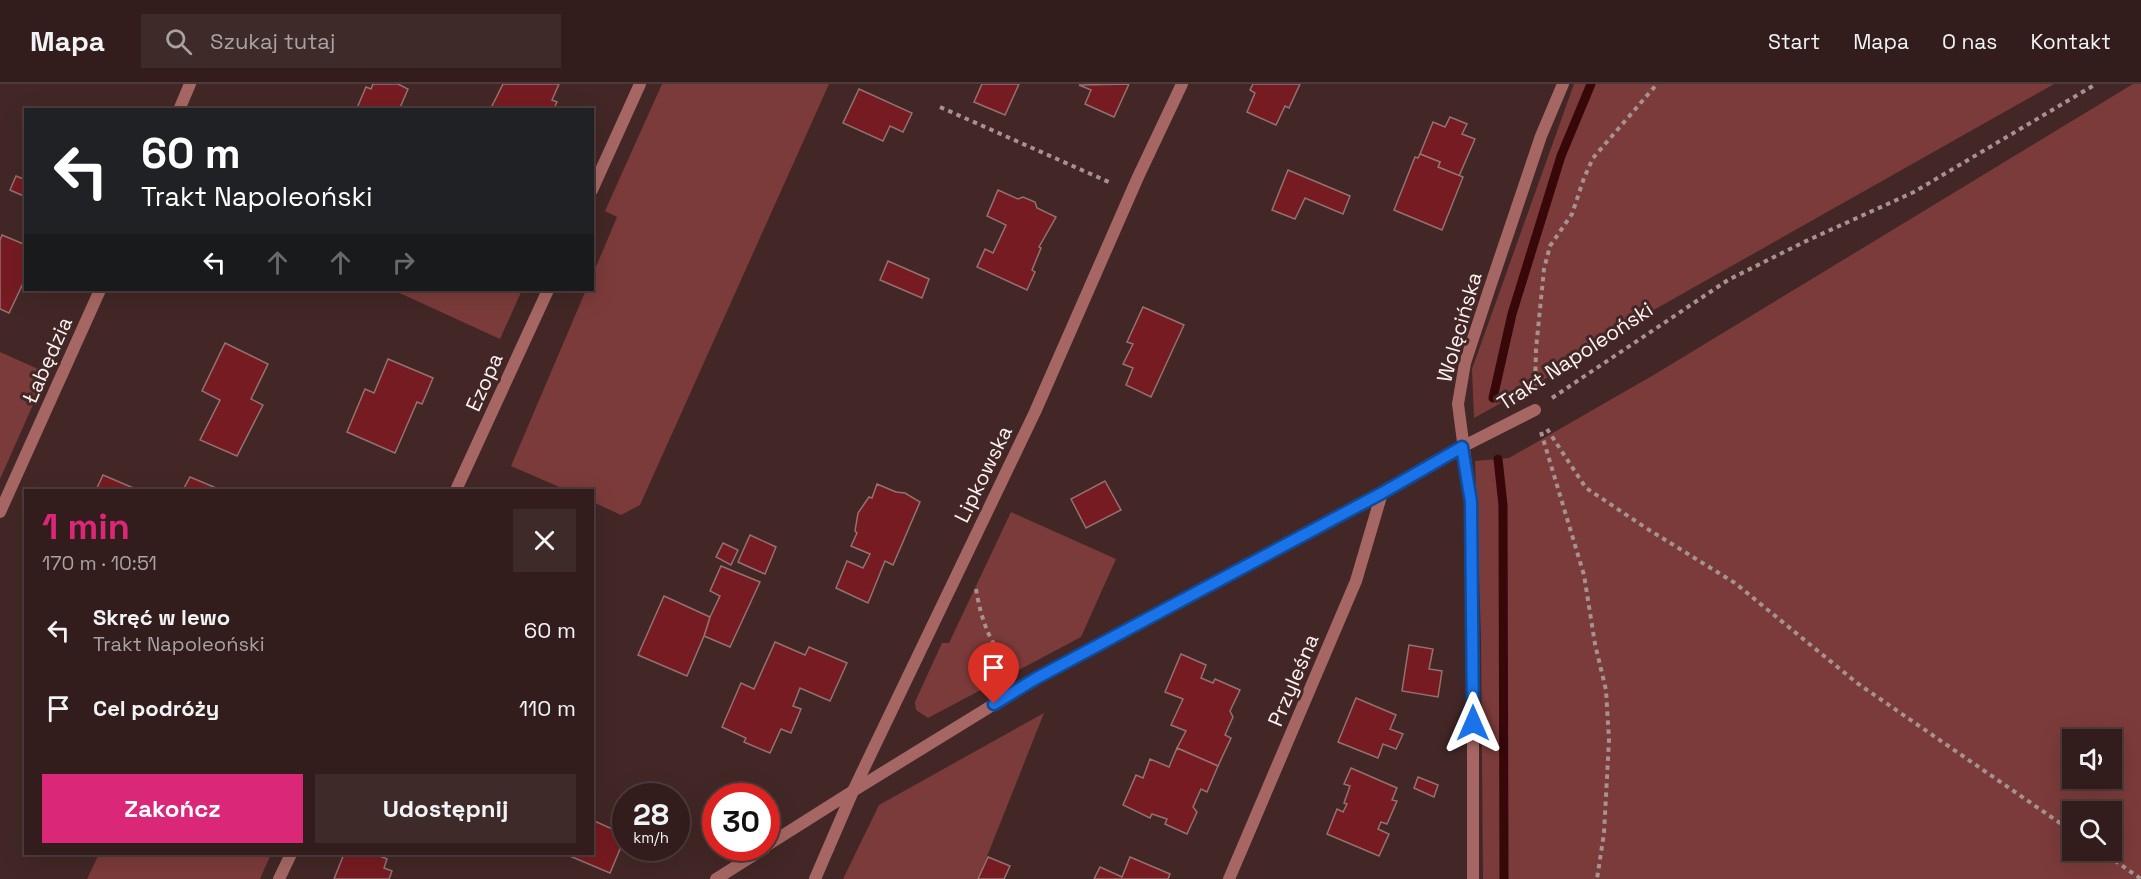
<!DOCTYPE html>
<html lang="pl">
<head>
<meta charset="utf-8">
<style>
	:root { --surface:#321d1c; --page:#3d2a29; --text:#f1f3f6; --muted:#a8a2a3; --line:#4d3b3b; --accent:#db2777 }
	body { margin:0; font-family:"Space Grotesk",sans-serif; background:var(--page); color:var(--text); height:100vh; display:flex; flex-direction:column; font-size:22px; white-space:nowrap }
	* { box-sizing:border-box; margin:0 }
	p { font-size:20px; color:var(--muted) }
	.icon { flex:none; width:33px; height:33px; fill:none; stroke:currentColor; stroke-width:2; stroke-linecap:round; stroke-linejoin:round }
	.map { position:relative; flex:1; overflow:hidden }
	.panel { position:absolute; left:24px; top:405px; width:570px; height:366px; display:flex; flex-direction:column; background:var(--surface); border-radius:0px; box-shadow:0 6px 24px #0002,0 0 0 2px var(--line) }
	.panel>* { flex:none }
	.top-card { position:absolute; left:24px; top:24px; width:570px; height:183px; border-radius:0px; box-shadow:0 6px 24px #0002,0 0 0 2px var(--line); background:#202124; color:#fff; overflow:hidden }
	.buttons { position:absolute; left:2062px; top:645px; display:grid; gap:12px }
	.buttons a { display:grid; place-items:center; width:60px; height:60px; border-radius:0px; background:var(--surface); box-shadow:0 6px 24px #0002,0 0 0 2px var(--line); font-size:30px }
	.speed { position:absolute; left:612px; top:699px; display:flex; gap:12px; font-size:30px; font-weight:700; text-align:center }
	.speed>* { display:grid; place-content:center; width:78px; height:78px; border-radius:50%; background:var(--surface); box-shadow:0 6px 24px #0002,0 0 0 2px var(--line); line-height:1 }
	.speed small { font-size:15px; font-weight:400 }
	.speed .limit { border:9px solid #d22; background:#fff; color:#111 }
	.pin { position:absolute; display:grid; place-items:center; width:51px; height:51px; color:#fff; margin:-62px -26px; border-radius:50% 50% 50% 0; rotate:-45deg; box-shadow:0 0 6px #0007 }
	.pin .icon { rotate:45deg }
	.me { position:absolute; width:66px; margin:-33px; rotate:0deg; stroke-linejoin:round; filter:drop-shadow(0 0 4px #0008) }
	.turn { display:flex; align-items:center; gap:21px; height:126px; padding:0 18px; font-size:27px }
	.turn .icon { width:78px; height:78px; stroke-width:2.5 }
	.turn b { display:block; font-size:42px; line-height:51px }
	.lanes { display:flex; align-items:center; height:57px; padding:0 18px; background:#0003; justify-content:center; gap:30px; direction:ltr }
	.lanes .off { opacity:.35 }
	.round { display:grid; place-items:center; flex:none; width:63px; height:63px; border-radius:0px; background:var(--page) }
	.overview { display:flex; align-items:center; justify-content:space-between; height:102px; padding:0 18px }
	h1 { font-size:36px; font-weight:800; line-height:45px; color:var(--accent) }
	.button { display:flex; gap:12px; margin-top:auto; padding:12px 18px }
	.button a { flex:1; height:69px; border-radius:0px; background:var(--accent); color:#fff; font-size:24px; font-weight:800; line-height:69px; text-align:center }
	.button a+a { background:var(--page); color:var(--text) }
	ul { padding:0; list-style:none }
	li { display:flex; align-items:center; gap:18px; height:78px; padding:0 18px }
	li div { flex:1 }
	li b { display:block; font-size:22px }
	li em { font-style:normal }
	header { display:flex; align-items:center; gap:36px; box-sizing:border-box; height:84px; padding:0 30px; background:var(--surface); border-bottom:2px solid var(--line) }
	header strong { font-size:28px }
	nav { display:flex; gap:33px; margin-inline-start:auto; font-size:21px }
	.search { width:420px; height:54px; background:var(--page); display:flex; align-items:center; gap:15px; box-sizing:border-box; padding:0 21px; border-radius:0px; color:var(--muted); font-size:22px }
	.map>svg:first-child { display:block }
	.green { fill:#7b3b3a; fill-rule:evenodd }
	.lines { fill:none; stroke-linecap:round; stroke-linejoin:round }
	.stream { stroke:#37070a; stroke-width:9 }
	.building { fill:#761b21; stroke:#927270; stroke-width:1.5 }
	.path { stroke:#a59291; stroke-width:4; stroke-dasharray:4.5 4.5; stroke-linecap:butt }
	.street { stroke:#a66764; stroke-width:12 }
	.route-casing { stroke:#114b97; stroke-width:15 }
	.route { stroke:#1a73e8; stroke-width:10 }
	.labels { text-anchor:middle; dominant-baseline:central; stroke-width:6; stroke-linejoin:round; paint-order:stroke }
	.street-label { font-size:21px; fill:#fdf1f0; stroke:#422726 }
</style>
</head>
<body>
<header>
<strong>Mapa</strong>
<div class="search"><svg class="icon" aria-label="search" viewBox="0 0 24 24"><circle cx="10" cy="10" r="6"/><path d="M15 15l6 6"/></svg>Szukaj tutaj</div>
<nav><a>Start</a><a>Mapa</a><a>O nas</a><a>Kontakt</a></nav>
</header>
<div class="map">
<svg width="2141" height="795" viewBox="0 0 2141 795">
	<rect width="100%" height="100%" fill="#422726"/>
	<g class="green">
		<polygon points="662,0 829,0 640,421 621,431 593,418 592,406 566,406 511,382 586,206 592,206 593,190 617,133 605,127"/>
		<polygon points="1574,0 2054,0 1620,245 1561,286 1474,334 1472,285"/>
		<path d="M2133,0H2141V795H1483L1481,552L1475,377L1509,374L1657,289ZM2073,656H2112V694H2073ZM2073,728H2112V766H2073Z"/>
		<polygon points="393,206 522,206 500,255"/>
		<polygon points="0,268 47,289 0,395"/>
		<polygon points="1011,428 1116,475 1081,553 928,634 916,626 915,618 942,559 949,559"/>
		<polygon points="1044,629 978,795 843,795 879,721"/>
		<polygon points="99,770 271,770 260,795 87,795"/>
	</g>
	<g class="lines">
		<g class="stream">
			<polyline points="1493,314 1512,230 1561,72 1591,0"/>
			<polyline points="1498,375 1503,421 1504,795"/>
		</g>
	</g>
	<g class="building">
		<polygon points="373,0 398,0 408,5 399,26 354,26 357,24 366,3 371,5"/>
		<polygon points="503,0 559,0 552,16 557,18 553,26 499,26 492,22"/>
		<polygon points="982,0 1019,0 1005,31 974,18"/>
		<polygon points="1129,0 1114,33 1085,20 1091,6 1079,1"/>
		<polygon points="1253,0 1300,0 1289,24 1285,22 1276,41 1247,28 1255,9 1250,6"/>
		<polygon points="859,5 912,29 903,48 890,42 883,57 843,39"/>
		<polygon points="1450,33 1467,40 1462,50 1475,55 1459,92 1438,83 1440,78 1420,70 1433,38 1445,43"/>
		<polygon points="1420,70 1440,78 1438,83 1463,93 1442,146 1394,126 1415,73 1418,74"/>
		<polygon points="1288,86 1350,112 1343,130 1305,114 1295,135 1272,126"/>
		<polygon points="16,92 26,96 26,113 10,106"/>
		<polygon points="998,106 1018,115 1023,113 1035,118 1037,124 1056,133 1039,163 1041,164 1032,186 1035,188 1027,206 977,183 985,165 993,169 1006,141 987,132"/>
		<polygon points="2,151 26,161 26,193 9,229 0,225 0,156"/>
		<polygon points="888,177 929,195 922,214 880,196"/>
		<polygon points="1143,223 1184,241 1151,313 1126,301 1133,284 1123,280 1133,260 1127,258"/>
		<polygon points="225,259 268,280 251,315 263,321 237,372 200,356 220,316 202,307"/>
		<polygon points="388,275 433,294 422,320 417,318 395,369 347,348 365,305 374,309"/>
		<polygon points="103,391 138,406 96,406"/>
		<polygon points="190,393 221,406 183,406"/>
		<polygon points="1105,397 1121,426 1086,444 1071,415"/>
		<polygon points="877,400 896,408 905,409 920,418 893,481 885,477 868,519 836,504 847,477 863,484 870,470 851,462 857,449 855,447 858,429 869,413 872,414"/>
		<polygon points="750,451 776,463 765,490 738,478"/>
		<polygon points="723,459 738,466 731,481 716,473"/>
		<polygon points="721,482 760,498 730,563 704,552 710,533 720,512 710,507"/>
		<polygon points="664,512 710,533 704,552 687,592 638,571"/>
		<polygon points="775,558 805,571 809,563 847,579 830,617 800,604 793,622 801,625 791,649 781,645 770,669 744,658 746,654 722,643 741,599 754,605"/>
		<polygon points="1409,561 1433,565 1429,585 1442,587 1438,613 1402,607"/>
		<polygon points="1181,570 1206,581 1201,594 1213,599 1215,595 1240,606 1230,627 1233,633 1225,651 1231,654 1218,682 1177,664 1186,647 1171,641 1183,615 1165,608"/>
		<polygon points="1356,614 1396,631 1390,645 1403,650 1396,665 1383,660 1378,674 1338,658"/>
		<polygon points="1177,664 1218,682 1207,708 1201,705 1193,723 1197,728 1187,750 1165,740 1167,735 1152,730 1150,734 1123,721 1136,691 1143,694 1150,675 1169,683"/>
		<polygon points="1351,684 1397,704 1392,716 1397,717 1387,740 1381,738 1378,745 1389,750 1379,772 1327,750 1337,725 1343,728 1347,720 1344,719 1350,702 1344,700"/>
		<polygon points="1418,693 1438,701 1434,713 1414,704"/>
		<polygon points="592,736 626,751 610,789 565,770 592,770"/>
		<polygon points="344,770 375,770 387,775 384,784 392,787 389,795 334,795"/>
		<polygon points="988,773 1010,782 1004,795 978,795"/>
		<polygon points="1130,773 1170,790 1168,795 1094,795 1100,783 1122,793"/>
	</g>
	<g class="lines">
		<g class="path">
			<polyline points="940,23 1111,99"/>
			<polyline points="1535,305 1536,265 1544,185 1550,162 1572,130 1584,94 1593,74 1657,0"/>
			<polyline points="1552,314 1728,196 1804,158 1914,108 2096,0"/>
			<polyline points="1547,345 1586,404 1646,444 1735,499 1857,599 2073,748"/>
			<polyline points="1541,348 1584,491 1595,560 1606,606 1609,656 1604,749 1597,795"/>
			<path d="M976,505C981,535 990,563 1013,583"/>
			<polyline points="2100,766 2141,795"/>
		</g>
		<g class="street">
			<polyline points="179,26 190,0"/>
			<polyline points="592,106 640,0"/>
			<polyline points="456,406 548,206"/>
			<polyline points="0,428 100,206"/>
			<polyline points="766,762 853,707 1035,595 1382,409 1462,363 1535,326"/>
			<polyline points="279,795 291,770"/>
			<polyline points="716,795 765,764"/>
			<polyline points="815,795 853,707 1035,328 1138,93 1182,0"/>
			<polyline points="1229,795 1356,497 1382,409"/>
			<polyline points="1473,795 1473,548 1471,418 1458,320 1465,279 1489,206 1541,52 1563,0"/>
		</g>
	</g>
	<g class="lines">
		<defs>
			<polyline id="route" points="994,620 1035,595 1382,409 1462,363 1471,418 1473,639"/>
		</defs>
		<use href="#route" class="route-casing"/>
		<use href="#route" class="route"/>
	</g>
	<g class="labels">
		<g class="street-label">
			<text transform="translate(1459 243) rotate(-74)">Wolęcińska</text>
			<text transform="translate(1575 272) rotate(-33)">Trakt Napoleoński</text>
			<text transform="translate(47 276) rotate(-66)">Łabędzia</text>
			<text transform="translate(484 298) rotate(-66)">Ezopa</text>
			<text transform="translate(983 390) rotate(-64)">Lipkowska</text>
			<text transform="translate(1293 596) rotate(-67)">Przyleśna</text>
		</g>
	</g>
</svg>
<div class="buttons">
<a><svg class="icon" aria-label="sound" viewBox="0 0 24 24"><path d="M4 9h4l5-4v14l-5-4H4zM17 9q2 3 0 6"/></svg></a>
<a><svg class="icon" aria-label="search" viewBox="0 0 24 24"><circle cx="10" cy="10" r="6"/><path d="M15 15l6 6"/></svg></a>
</div>
<div class="speed"><div>28<small>km/h</small></div><div class="limit">30</div></div>
<div class="pin" style="left:994px;top:620px;background:#d93025"><svg class="icon" aria-label="arrive" viewBox="0 0 24 24"><path d="M6 21V4h12l-3 4 3 4H6"/></svg></div>
<svg class="me" style="left:1473px;top:639px" viewBox="-20 -20 40 40"><path d="M0-17L14 15 0 8-14 15z" fill="#1a73e8" stroke="#fff" stroke-width="4"/></svg>
<div class="top-card">
<div class="turn"><svg class="icon" aria-label="left" viewBox="0 0 24 24"><path d="M17 20v-9H6M10 6l-5 5 5 5"/></svg><div><b>60 m</b>Trakt Napoleoński</div></div>
<div class="lanes"><svg class="icon" aria-label="left" viewBox="0 0 24 24"><path d="M17 20v-9H6M10 6l-5 5 5 5"/></svg><svg class="icon off" aria-label="ahead" viewBox="0 0 24 24"><path d="M12 20V5M6 11l6-6 6 6"/></svg><svg class="icon off" aria-label="ahead" viewBox="0 0 24 24"><path d="M12 20V5M6 11l6-6 6 6"/></svg><svg class="icon off" aria-label="right" viewBox="0 0 24 24"><path d="M7 20v-9h11M14 6l5 5-5 5"/></svg></div>
</div>
<section class="panel">
<div class="overview"><div><h1>1 min</h1><p>170 m · 10:51</p></div><a class="round"><svg class="icon" aria-label="close" viewBox="0 0 24 24"><path d="M6 6l12 12M18 6L6 18"/></svg></a></div>
<ul>
<li><svg class="icon" aria-label="left" viewBox="0 0 24 24"><path d="M17 20v-9H6M10 6l-5 5 5 5"/></svg><div><b>Skręć w lewo</b><p>Trakt Napoleoński</p></div><em>60 m</em></li>
<li><svg class="icon" aria-label="arrive" viewBox="0 0 24 24"><path d="M6 21V4h12l-3 4 3 4H6"/></svg><div><b>Cel podróży</b></div><em>110 m</em></li>
</ul>
<div class="button"><a>Zakończ</a><a>Udostępnij</a></div>
</section>
</div>
</body>
</html>
